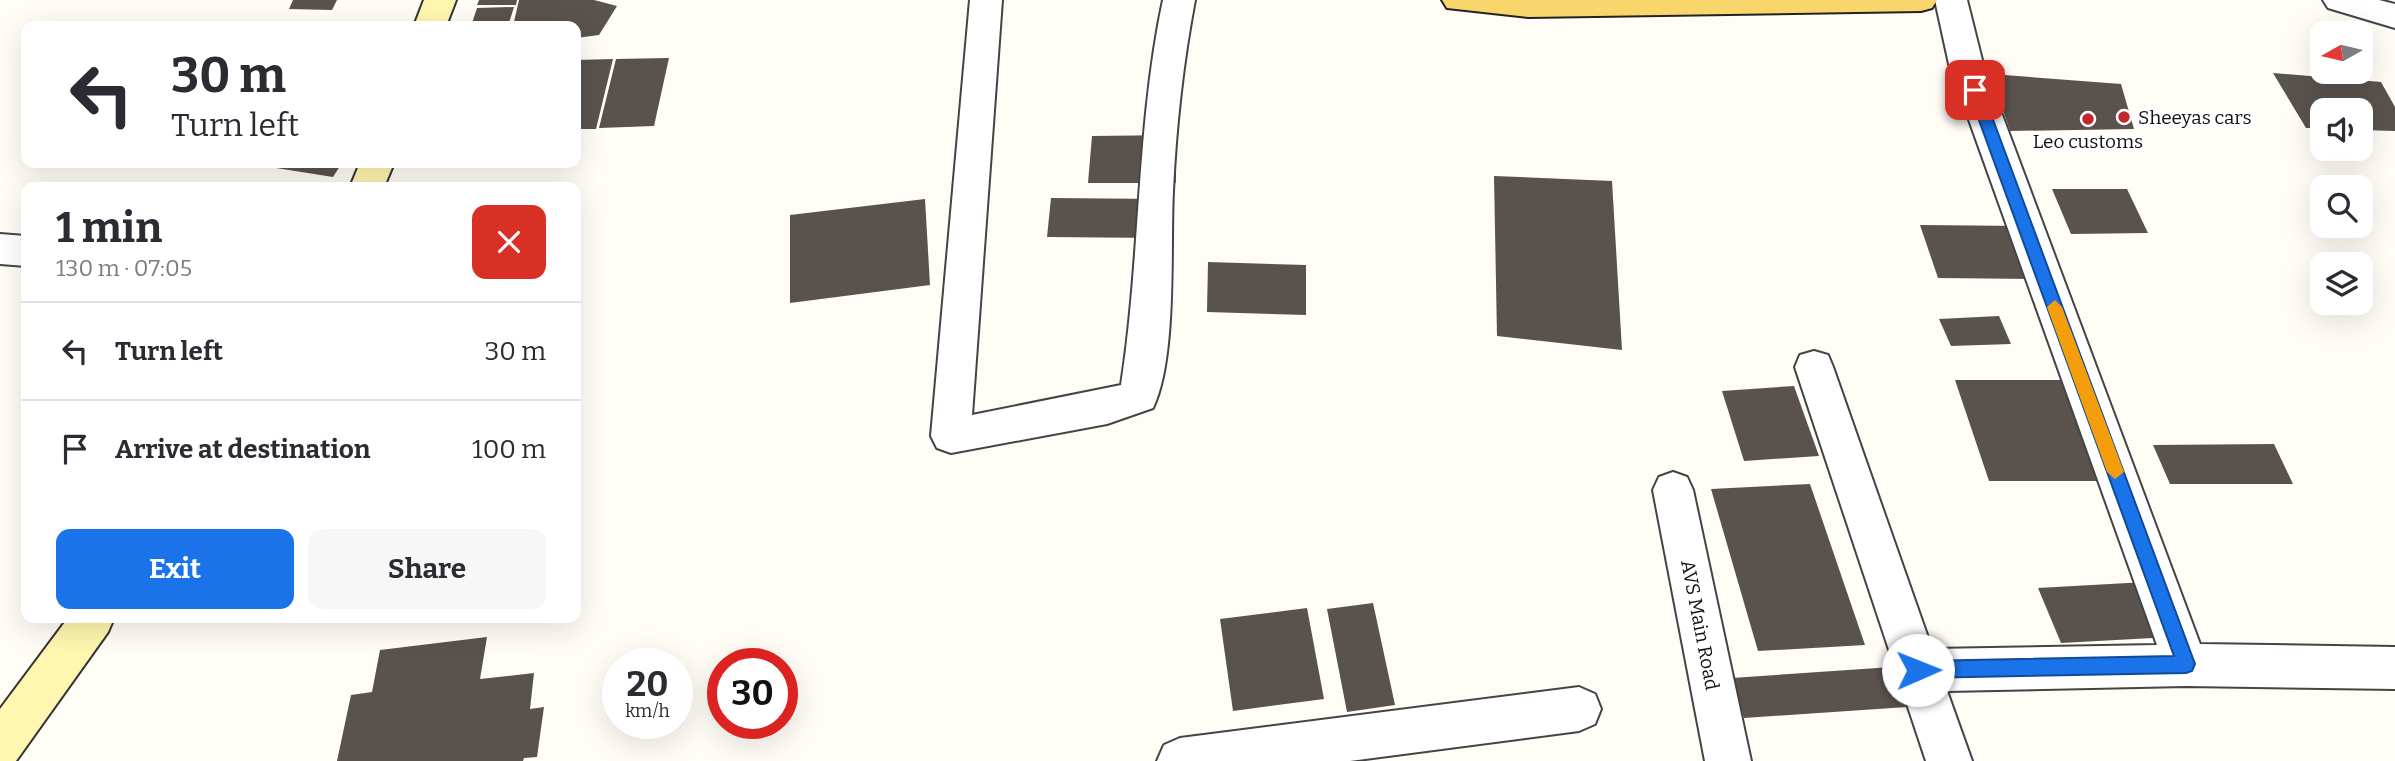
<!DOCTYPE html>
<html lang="en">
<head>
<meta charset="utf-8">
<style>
	:root { --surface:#fff; --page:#f7f7f7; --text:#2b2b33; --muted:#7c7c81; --line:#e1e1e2; --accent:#1a73e8 }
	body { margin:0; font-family:Bitter,serif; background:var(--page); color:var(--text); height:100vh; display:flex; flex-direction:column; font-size:26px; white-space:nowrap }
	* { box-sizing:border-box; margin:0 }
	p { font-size:23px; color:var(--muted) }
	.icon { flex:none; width:38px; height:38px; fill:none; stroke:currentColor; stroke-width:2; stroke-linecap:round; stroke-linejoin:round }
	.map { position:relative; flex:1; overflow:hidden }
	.sheet { position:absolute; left:21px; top:182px; width:560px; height:441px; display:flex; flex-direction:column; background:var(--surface); border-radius:14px; box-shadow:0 7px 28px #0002 }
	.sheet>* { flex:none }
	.top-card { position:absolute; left:21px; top:21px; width:560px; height:147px; border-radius:14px; box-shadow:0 7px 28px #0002; background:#fff; color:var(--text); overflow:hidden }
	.needle { width:46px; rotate:262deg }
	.tools { position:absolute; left:2310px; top:21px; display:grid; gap:14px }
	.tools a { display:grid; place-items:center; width:63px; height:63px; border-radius:14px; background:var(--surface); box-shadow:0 7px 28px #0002; font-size:35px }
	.speed { position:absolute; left:602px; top:648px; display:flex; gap:14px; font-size:35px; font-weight:700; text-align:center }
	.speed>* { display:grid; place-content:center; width:91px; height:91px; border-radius:50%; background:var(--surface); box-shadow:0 7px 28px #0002; line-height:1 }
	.speed small { font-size:18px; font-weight:400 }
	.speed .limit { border:10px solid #d22; background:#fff; color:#111 }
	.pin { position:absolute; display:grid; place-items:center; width:60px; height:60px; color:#fff; margin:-30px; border-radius:14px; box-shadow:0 4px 10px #0006 }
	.me { position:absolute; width:77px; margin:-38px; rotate:89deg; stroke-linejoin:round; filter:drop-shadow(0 0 5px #0008) }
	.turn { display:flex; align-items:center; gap:24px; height:147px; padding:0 35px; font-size:32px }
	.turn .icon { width:91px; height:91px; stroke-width:2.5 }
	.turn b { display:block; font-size:49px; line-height:60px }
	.round { display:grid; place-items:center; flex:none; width:74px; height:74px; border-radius:14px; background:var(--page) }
	.headline { display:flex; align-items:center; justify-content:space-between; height:119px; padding:0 35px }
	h1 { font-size:42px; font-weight:700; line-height:52px }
	.cta { display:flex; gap:14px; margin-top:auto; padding:14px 35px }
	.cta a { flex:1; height:80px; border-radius:14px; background:var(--accent); color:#fff; font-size:28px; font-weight:700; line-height:80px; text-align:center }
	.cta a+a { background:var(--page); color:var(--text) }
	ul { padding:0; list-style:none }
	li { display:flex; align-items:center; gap:21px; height:98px; padding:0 35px; border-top:2px solid var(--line) }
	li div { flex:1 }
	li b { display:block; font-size:26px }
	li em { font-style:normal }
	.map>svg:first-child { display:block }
	.building { fill:#5a524d }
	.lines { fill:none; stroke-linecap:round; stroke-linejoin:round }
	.street-casing { stroke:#444; stroke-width:4 }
	.secondary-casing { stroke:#333; stroke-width:4 }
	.primary-casing { stroke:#222; stroke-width:4 }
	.street { fill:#fff; fill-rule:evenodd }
	.secondary { fill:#fff6b0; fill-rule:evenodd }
	.primary { fill:#f9d66b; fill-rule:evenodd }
	.route { fill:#1a73e8; stroke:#114b97; stroke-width:2 }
	.slow { fill:#f59e0b }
	.poi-dot { fill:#c4262e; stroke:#fff; stroke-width:2.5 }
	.labels { text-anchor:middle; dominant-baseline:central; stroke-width:7; stroke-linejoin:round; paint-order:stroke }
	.poi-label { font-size:19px; fill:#111; stroke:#fff; text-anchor:start }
	.street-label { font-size:19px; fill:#111; stroke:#fff }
</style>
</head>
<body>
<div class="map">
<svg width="2395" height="761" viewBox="0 0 2395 761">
	<rect width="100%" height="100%" fill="#fffdf5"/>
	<g class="building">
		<polygon points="293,0 337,0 332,10 289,9"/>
		<polygon points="479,0 517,0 516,5 477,5"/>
		<polygon points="519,0 594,0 617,6 599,35 576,38 576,26 513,26"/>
		<polygon points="514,7 508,26 471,26 477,8"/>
		<polygon points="669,58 654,126 599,128 616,59"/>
		<polygon points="613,59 596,129 576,129 576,60"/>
		<polygon points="2273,73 2381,82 2395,107 2395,131 2361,130 2361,110 2322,110 2322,128 2306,128"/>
		<polygon points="1991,74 2121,84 2134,129 2010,131"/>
		<polygon points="1175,135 1176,183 1088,183 1092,136"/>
		<polygon points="244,163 342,163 333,177"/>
		<polygon points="1494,176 1612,181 1622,350 1497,336"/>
		<polygon points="2052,189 2127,189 2148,233 2071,234"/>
		<polygon points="1051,198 1163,199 1158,238 1047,237"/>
		<polygon points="925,199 930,285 790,303 790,215"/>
		<polygon points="1920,225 2024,226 2045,279 1938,278"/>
		<polygon points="1208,262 1306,265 1306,315 1207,312"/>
		<polygon points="1999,316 2011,344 1951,346 1939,319"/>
		<polygon points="1955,380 2084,380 2123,481 1989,481"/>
		<polygon points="1794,386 1819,456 1744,461 1722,391"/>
		<polygon points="2274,444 2293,484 2170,484 2153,445"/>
		<polygon points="1810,484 1865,645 1758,651 1711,489"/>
		<polygon points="2146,582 2171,637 2061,643 2038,588"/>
		<polygon points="1373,603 1395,705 1347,712 1327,609"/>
		<polygon points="1307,608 1324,699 1233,711 1220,619"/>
		<polygon points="487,637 480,679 534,673 530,709 544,707 537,757 524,758 523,761 337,761 351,695 372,692 380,650"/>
		<polygon points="1892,667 1907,707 1744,718 1732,678"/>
	</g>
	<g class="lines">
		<defs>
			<g id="street">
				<path d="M970,0H1002L972,415L1121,385C1141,257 1136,127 1163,0H1195C1183,63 1176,127 1173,191C1170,248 1177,358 1153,408L1107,424L951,453L937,448L931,436Z"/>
				<polygon points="1935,0 1967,0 1983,64 2200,644 2395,647 2395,689 2186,686 1947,691 1972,761 1926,761 1795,367 1800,355 1814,351 1828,355 1833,367 1932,649 2157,645 1949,64"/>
				<polygon points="2323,0 2379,0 2395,4 2395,28 2328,8"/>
				<polygon points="0,234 26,236 26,266 0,264"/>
				<polygon points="1673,472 1687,477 1693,490 1751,761 1705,761 1653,490 1659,477"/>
				<polygon points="1579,687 1595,694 1601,709 1595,724 1579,731 1350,761 1157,761 1164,745 1180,738"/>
			</g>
			<g id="secondary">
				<polygon points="424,0 456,0 446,26 414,26"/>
				<polygon points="360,163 394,163 384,187 350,187"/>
				<polygon points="68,618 114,618 108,632 16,761 0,761 0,709"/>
			</g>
			<polygon id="primary" points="1442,0 1937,0 1932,8 1921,11 1528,17 1447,8"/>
		</defs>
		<use href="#street" class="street-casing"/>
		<use href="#secondary" class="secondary-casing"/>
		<use href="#primary" class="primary-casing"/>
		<use href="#street" class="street"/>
		<use href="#secondary" class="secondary"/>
		<use href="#primary" class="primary"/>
	</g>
	<polygon class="route" points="1975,84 1982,90 2195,664 2192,671 2186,673 1918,678 1911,676 1909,670 1911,664 1918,661 2174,656 1968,90"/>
	<polygon class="slow" points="2055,300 2062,307 2124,472 2115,479 2107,472 2047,307"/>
	<g class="poi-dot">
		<circle cx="2124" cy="117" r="7"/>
		<circle cx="2088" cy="119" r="7"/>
	</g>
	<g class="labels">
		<g class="poi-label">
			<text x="2138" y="117">Sheeyas cars</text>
			<text x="2088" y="141" text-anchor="middle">Leo customs</text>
		</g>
		<g class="street-label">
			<text transform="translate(1700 625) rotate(79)">AVS Main Road</text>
		</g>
	</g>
</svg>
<div class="tools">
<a><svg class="needle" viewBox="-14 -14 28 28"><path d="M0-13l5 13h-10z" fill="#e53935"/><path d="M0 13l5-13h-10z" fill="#7c7c81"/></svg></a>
<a><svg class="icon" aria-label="sound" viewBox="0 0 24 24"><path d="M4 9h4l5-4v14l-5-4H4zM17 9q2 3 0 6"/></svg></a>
<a><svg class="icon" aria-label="search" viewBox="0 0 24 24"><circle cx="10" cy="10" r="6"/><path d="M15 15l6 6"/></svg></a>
<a><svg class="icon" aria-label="layers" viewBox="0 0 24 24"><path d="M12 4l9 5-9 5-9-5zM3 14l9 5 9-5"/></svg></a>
</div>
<div class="speed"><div>20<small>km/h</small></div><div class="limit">30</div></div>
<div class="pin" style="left:1975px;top:90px;background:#d93025"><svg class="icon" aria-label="arrive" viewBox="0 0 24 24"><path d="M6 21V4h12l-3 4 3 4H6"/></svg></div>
<svg class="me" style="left:1918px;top:670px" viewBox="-20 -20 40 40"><circle r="19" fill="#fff"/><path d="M0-13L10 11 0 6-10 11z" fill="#1a73e8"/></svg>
<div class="top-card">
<div class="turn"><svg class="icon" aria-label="left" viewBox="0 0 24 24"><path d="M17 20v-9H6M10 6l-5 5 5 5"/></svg><div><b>30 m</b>Turn left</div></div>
</div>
<section class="sheet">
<div class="headline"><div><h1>1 min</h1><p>130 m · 07:05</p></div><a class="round" style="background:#d93025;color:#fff"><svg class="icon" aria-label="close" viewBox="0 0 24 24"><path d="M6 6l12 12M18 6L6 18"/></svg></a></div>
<ul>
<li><svg class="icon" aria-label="left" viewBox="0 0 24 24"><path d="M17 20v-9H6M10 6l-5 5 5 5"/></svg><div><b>Turn left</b></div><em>30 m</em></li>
<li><svg class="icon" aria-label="arrive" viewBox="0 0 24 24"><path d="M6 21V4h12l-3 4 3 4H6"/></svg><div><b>Arrive at destination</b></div><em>100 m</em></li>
</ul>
<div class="cta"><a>Exit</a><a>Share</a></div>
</section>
</div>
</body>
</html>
